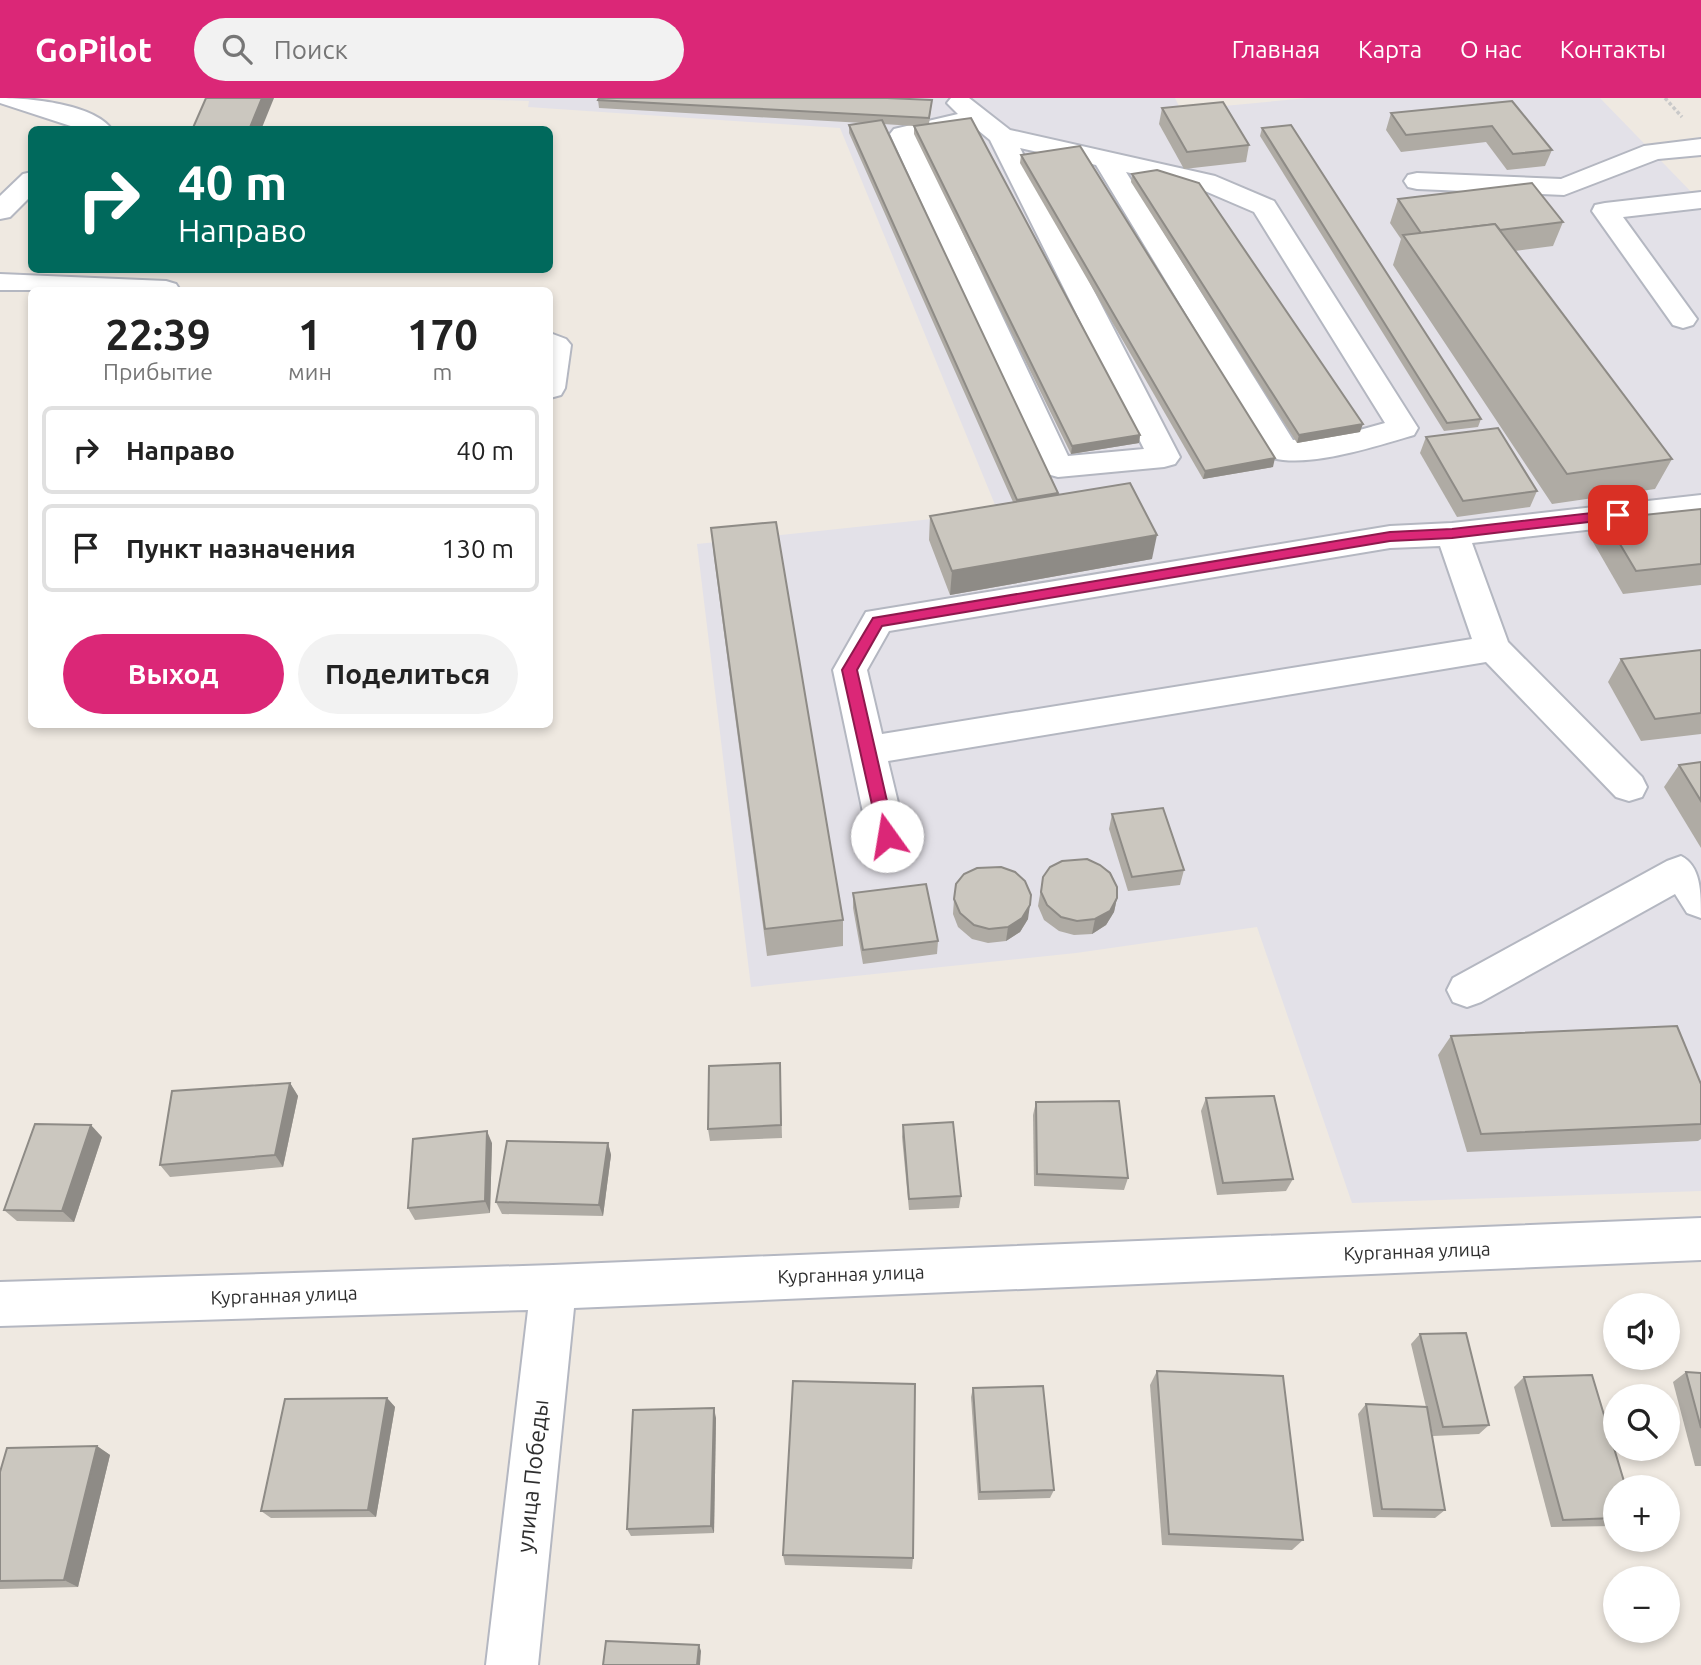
<!DOCTYPE html>
<html lang="ru">
<head>
<meta charset="utf-8">
<style>
	:root { --surface:#fff; --page:#f2f2f2; --text:#222; --muted:#767676; --line:#e0e0e0; --accent:#db2777 }
	body { margin:0; font-family:Ubuntu,sans-serif; background:var(--page); color:var(--text); height:100vh; display:flex; flex-direction:column; font-size:26px; white-space:nowrap }
	* { box-sizing:border-box; margin:0 }
	p { font-size:23px; color:var(--muted) }
	.icon { flex:none; width:38px; height:38px; fill:none; stroke:currentColor; stroke-width:2; stroke-linecap:round; stroke-linejoin:round }
	.map { position:relative; flex:1; overflow:hidden }
	.side { position:absolute; left:28px; top:189px; width:525px; height:441px; display:flex; flex-direction:column; background:var(--surface); border-radius:10px; box-shadow:0 4px 10px #0003 }
	.side>* { flex:none }
	.guide { position:absolute; left:28px; top:28px; width:525px; height:147px; border-radius:10px; box-shadow:0 4px 10px #0003; background:#00695c; color:#fff; overflow:hidden }
	.buttons { position:absolute; left:1603px; top:1195px; display:grid; gap:14px }
	.buttons a { display:grid; place-items:center; width:77px; height:77px; border-radius:50%; background:var(--surface); box-shadow:0 4px 10px #0003; font-size:35px }
	.pin { position:absolute; display:grid; place-items:center; width:60px; height:60px; color:#fff; margin:-30px; border-radius:14px; box-shadow:0 4px 10px #0006 }
	.me { position:absolute; width:77px; margin:-38px; rotate:347deg; stroke-linejoin:round; filter:drop-shadow(0 0 5px #0008) }
	.turn { display:flex; align-items:center; gap:24px; height:147px; padding:0 35px; font-size:32px }
	.turn .icon { width:91px; height:91px; stroke-width:2.5 }
	.turn b { display:block; font-size:49px; line-height:60px }
	.eta { display:flex; justify-content:space-evenly; align-items:center; height:119px; text-align:center }
	.eta b { font-size:42px; font-weight:700; line-height:49px }
	.action { display:flex; gap:14px; margin-top:auto; padding:14px 35px }
	.action a { flex:1; height:80px; border-radius:42px; background:var(--accent); color:#fff; font-size:28px; font-weight:700; line-height:80px; text-align:center }
	.action a+a { background:var(--page); color:var(--text) }
	ul { padding:0; list-style:none }
	li { display:flex; align-items:center; gap:21px; height:88px; margin:0 14px 10px; padding:0 21px; border:4px solid var(--line); border-radius:10px }
	li div { flex:1 }
	li b { display:block; font-size:26px }
	li em { font-style:normal }
	header { display:flex; align-items:center; gap:42px; box-sizing:border-box; height:98px; padding:0 35px; background:var(--accent); color:#fff }
	header strong { font-size:33px }
	nav { display:flex; gap:38px; margin-inline-start:auto; font-size:24px }
	.search { width:490px; height:63px; background:var(--page); display:flex; align-items:center; gap:18px; box-sizing:border-box; padding:0 24px; border-radius:38px; color:var(--muted); font-size:26px }
	.map>svg:first-child { display:block }
	.industrial { fill:#e3e1e8 }
	.lines { fill:none; stroke-linecap:round; stroke-linejoin:round }
	.minor-casing { stroke:#b4b7c1; stroke-width:4 }
	.path { stroke:#c9c9c9; stroke-width:3.5; stroke-dasharray:3.5 2.5; stroke-linecap:butt }
	.minor { fill:#fff; fill-rule:evenodd }
	.wall { fill:#afaba4 }
	.shaded-wall { fill:#8e8b86 }
	.building { fill:#cbc7bf; stroke:#8e8b86; stroke-width:2 }
	.route { fill:#db2777; stroke:#8e194d; stroke-width:2 }
	.labels { text-anchor:middle; dominant-baseline:central; stroke-width:6; stroke-linejoin:round; paint-order:stroke }
	.street-label { font-size:19px; fill:#2e2e2e; stroke:#fff }
	.near-street-label { font-size:23px; fill:#2e2e2e; stroke:#fff }
</style>
</head>
<body>
<header>
<strong>GoPilot</strong>
<div class="search"><svg class="icon" aria-label="search" viewBox="0 0 24 24"><circle cx="10" cy="10" r="6"/><path d="M15 15l6 6"/></svg>Поиск</div>
<nav><a>Главная</a><a>Карта</a><a>О нас</a><a>Контакты</a></nav>
</header>
<div class="map">
<svg width="1701" height="1567" viewBox="0 0 1701 1567">
	<rect width="100%" height="100%" fill="#efe9e1"/>
	<polygon class="industrial" points="430,0 1175,0 1181,12 1308,0 1600,0 1701,104 1701,1093 1352,1105 1257,829 1076,855 751,889 697,446 998,414 840,30 528,9 529,3"/>
	<g class="lines">
		<defs>
			<g id="minor">
				<path d="M0,0C29,0 95,6 112,32H83L0,5Z"/>
				<path d="M951,0H969L1010,32L1215,78L1274,103L1418,330L1414,337C1377,348 1309,370 1273,360L1096,67L1020,50L1180,359L1175,366L1164,369L1058,379L1047,376L890,36L894,31L958,16L947,5ZM973,28L990,42L1144,351L1068,358L918,40ZM1126,74L1198,90L1254,114L1385,325L1349,335L1293,342Z"/>
				<polygon points="1701,41 1701,57 1658,61 1564,97 1417,91 1408,89 1404,83 1408,77 1417,75 1561,81 1644,48"/>
				<polygon points="32,74 32,97 10,119 0,121 0,98 23,76"/>
				<polygon points="1701,94 1701,110 1623,119 1697,221 1693,227 1683,230 1673,227 1592,113 1595,107 1605,105"/>
				<polygon points="0,176 166,183 176,186 180,192 0,192"/>
				<polygon points="550,235 566,241 571,247 565,290 561,297 550,300"/>
				<path d="M1701,397V419L1472,445L1508,544L1642,679L1647,689L1642,699L1629,703L1616,699L1486,564L888,663L906,738L900,749L887,753L874,749L868,738L833,572L866,514L1390,428L1452,425ZM1440,448L1472,541L882,636L867,572L889,533L1390,450Z"/>
				<path d="M1681,758C1701,768 1701,794 1701,820L1687,815L1675,796L1481,904L1467,909L1453,904L1447,892L1453,880L1667,763Z"/>
				<polygon points="1701,1120 1701,1162 574,1210 538,1567 486,1567 528,1212 0,1228 0,1184 553,1167"/>
			</g>
		</defs>
		<use href="#minor" class="minor-casing"/>
		<polyline class="path" points="1665,0 1682,19"/>
		<use href="#minor" class="minor"/>
	</g>
	<g class="wall">
		<polygon points="598,2 932,2 929,26 1140,337 1139,345 1071,356 914,36 914,28 883,26 1057,397 1152,461 950,497 929,442 930,418 1013,404 849,35 849,27 863,25 599,10"/>
		<polygon points="1512,3 1552,52 1545,68 1507,72 1486,44 1401,54 1386,32 1391,15"/>
		<polygon points="1162,10 1249,47 1246,64 1184,71 1159,26"/>
		<polygon points="1262,30 1481,321 1478,329 1444,333 1260,38"/>
		<polygon points="1021,57 1273,369 1203,381 1020,65"/>
		<polygon points="1132,76 1360,334 1297,345 1131,84"/>
		<polygon points="1398,101 1563,124 1553,148 1515,153 1672,361 1655,391 1552,406 1393,167 1401,141 1390,125"/>
		<polygon points="1426,339 1537,393 1530,409 1457,419 1420,355"/>
		<polygon points="1701,411 1701,487 1623,496 1593,444 1605,421"/>
		<polygon points="711,430 843,822 843,848 767,858 714,460"/>
		<polygon points="1701,552 1701,636 1641,643 1608,584 1621,561"/>
		<polygon points="1701,664 1701,750 1664,689 1679,667"/>
		<polygon points="1112,716 1184,772 1180,787 1128,793 1109,731"/>
		<polygon points="1043,779 1117,800 1114,814 1106,827 1092,836 1074,837 1059,833 1044,822 1038,808"/>
		<polygon points="853,795 938,843 937,856 863,866 853,810"/>
		<polygon points="954,801 1028,821 1020,834 1006,843 988,845 972,841 958,829 953,816"/>
		<polygon points="1451,938 1701,986 1701,1041 1698,1043 1467,1054 1438,957"/>
		<polygon points="780,965 782,1040 710,1043 708,1031"/>
		<polygon points="290,985 298,998 283,1069 170,1079 160,1067"/>
		<polygon points="1206,1000 1293,1081 1286,1093 1217,1097 1201,1013"/>
		<polygon points="1036,1004 1128,1080 1124,1092 1034,1088 1033,1017"/>
		<polygon points="903,1027 961,1098 959,1110 909,1112 902,1039"/>
		<polygon points="102,1039 74,1124 17,1123 4,1112"/>
		<polygon points="492,1045 490,1115 415,1122 408,1110"/>
		<polygon points="608,1045 611,1057 603,1118 502,1116 496,1104"/>
		<polygon points="1420,1236 1489,1327 1479,1336 1433,1338 1428,1317 1445,1412 1435,1420 1373,1419 1358,1316 1366,1306 1426,1309 1411,1246"/>
		<polygon points="1157,1273 1303,1442 1292,1452 1162,1447 1150,1287"/>
		<polygon points="1686,1274 1701,1275 1701,1368 1695,1368 1673,1284"/>
		<polygon points="1524,1279 1615,1390 1615,1428 1551,1429 1514,1289"/>
		<polygon points="973,1290 1054,1392 1050,1400 978,1402 971,1299"/>
		<polygon points="387,1300 395,1309 376,1419 271,1420 261,1413"/>
		<polygon points="716,1320 714,1435 631,1438 627,1431"/>
		<polygon points="97,1348 110,1357 78,1489 0,1491 0,1374"/>
		<polygon points="783,1457 913,1460 912,1471 785,1467"/>
	</g>
	<g class="shaded-wall">
		<polygon points="262,0 274,0 261,32 249,32"/>
		<polygon points="1363,326 1360,334 1297,345 1299,337"/>
		<polygon points="1140,337 1139,345 1071,356 1072,348"/>
		<polygon points="1275,360 1273,369 1203,381 1205,373"/>
		<polygon points="1058,395 1056,404 1016,411 1017,402"/>
		<polygon points="1157,437 1152,461 950,497 952,473"/>
		<polygon points="1117,800 1114,814 1106,827 1092,836 1095,821"/>
		<polygon points="1030,807 1028,821 1020,834 1006,843 1008,829"/>
		<polygon points="290,985 298,998 283,1069 275,1057"/>
		<polygon points="91,1027 102,1039 74,1124 62,1113"/>
		<polygon points="487,1033 492,1045 490,1115 485,1103"/>
		<polygon points="608,1045 611,1057 603,1118 599,1107"/>
		<polygon points="387,1300 395,1309 376,1419 368,1412"/>
		<polygon points="714,1310 716,1320 714,1435 711,1428"/>
		<polygon points="97,1348 110,1357 78,1489 64,1482"/>
		<polygon points="699,1547 701,1553 700,1567 697,1567"/>
	</g>
	<g class="building">
		<polygon points="206,0 262,0 249,32 192,32"/>
		<polygon points="599,0 887,0 932,2 929,20 598,2"/>
		<polygon points="1512,3 1552,52 1513,56 1492,28 1406,37 1391,15"/>
		<polygon points="1223,4 1249,47 1187,54 1162,10"/>
		<polygon points="971,20 1140,337 1072,348 914,28"/>
		<polygon points="882,22 1058,395 1017,402 849,27"/>
		<polygon points="1291,27 1481,321 1447,325 1262,30"/>
		<polygon points="1080,48 1275,360 1205,373 1021,57"/>
		<polygon points="1157,72 1199,85 1363,326 1299,337 1132,76"/>
		<polygon points="1532,85 1563,124 1500,132 1495,126 1421,135 1398,101"/>
		<polygon points="1495,126 1672,361 1567,376 1403,137"/>
		<polygon points="1498,330 1537,393 1463,403 1426,339"/>
		<polygon points="1130,385 1157,437 952,473 930,418"/>
		<polygon points="1701,411 1701,466 1636,473 1605,421"/>
		<polygon points="776,424 843,822 765,831 711,430"/>
		<polygon points="1701,552 1701,615 1655,621 1621,561"/>
		<polygon points="1701,664 1701,703 1679,667"/>
		<polygon points="1163,710 1184,772 1132,779 1112,716"/>
		<polygon points="1087,761 1100,767 1110,775 1117,789 1117,800 1110,813 1095,821 1077,823 1061,819 1047,807 1041,794 1043,779 1050,769 1062,763"/>
		<polygon points="1001,769 1015,774 1025,783 1031,797 1030,807 1022,820 1008,829 989,831 974,827 960,815 954,801 956,786 964,776 977,770"/>
		<polygon points="926,786 938,843 863,852 853,795"/>
		<polygon points="1677,928 1701,986 1701,1026 1481,1036 1451,938"/>
		<polygon points="780,965 781,1027 708,1031 709,968"/>
		<polygon points="290,985 275,1057 160,1067 172,993"/>
		<polygon points="1274,998 1293,1081 1223,1085 1206,1000"/>
		<polygon points="1119,1003 1128,1080 1037,1076 1036,1004"/>
		<polygon points="953,1024 961,1098 909,1101 903,1027"/>
		<polygon points="35,1026 91,1027 62,1113 4,1112"/>
		<polygon points="487,1033 485,1103 408,1110 413,1041"/>
		<polygon points="507,1043 608,1045 599,1107 496,1104"/>
		<polygon points="1466,1235 1489,1327 1443,1329 1420,1236"/>
		<polygon points="1157,1273 1283,1278 1303,1442 1169,1436"/>
		<polygon points="1686,1274 1701,1275 1701,1330"/>
		<polygon points="1592,1277 1626,1390 1615,1390 1615,1420 1563,1422 1524,1279"/>
		<polygon points="793,1283 915,1286 913,1460 783,1457"/>
		<polygon points="1043,1288 1054,1392 980,1394 973,1290"/>
		<polygon points="387,1300 368,1412 261,1413 285,1301"/>
		<polygon points="1366,1306 1427,1309 1445,1412 1382,1411"/>
		<polygon points="714,1310 711,1428 627,1431 633,1312"/>
		<polygon points="97,1348 64,1482 0,1483 0,1374 7,1350"/>
		<polygon points="606,1543 699,1547 697,1567 603,1567"/>
	</g>
	<polygon class="route" points="1618,412 1625,417 1623,420 1452,440 1390,443 882,528 857,572 895,738 887,744 879,738 842,572 873,520 1390,434 1452,431"/>
	<g class="labels">
		<g class="street-label">
			<text transform="translate(1417 1153) rotate(-2)">Курганная улица</text>
			<text transform="translate(851 1176) rotate(-2)">Курганная улица</text>
			<text transform="translate(284 1197) rotate(-2)">Курганная улица</text>
		</g>
		<g class="near-street-label">
			<text transform="translate(532 1378) rotate(-84)">улица Победы</text>
		</g>
	</g>
</svg>
<div class="buttons">
<a><svg class="icon" aria-label="sound" viewBox="0 0 24 24"><path d="M4 9h4l5-4v14l-5-4H4zM17 9q2 3 0 6"/></svg></a>
<a><svg class="icon" aria-label="search" viewBox="0 0 24 24"><circle cx="10" cy="10" r="6"/><path d="M15 15l6 6"/></svg></a>
<a>+</a>
<a>−</a>
</div>
<div class="pin" style="left:1618px;top:417px;background:#d93025"><svg class="icon" aria-label="arrive" viewBox="0 0 24 24"><path d="M6 21V4h12l-3 4 3 4H6"/></svg></div>
<svg class="me" style="left:887px;top:738px" viewBox="-20 -20 40 40"><circle r="19" fill="#fff"/><path d="M0-13L10 11 0 6-10 11z" fill="#db2777"/></svg>
<div class="guide">
<div class="turn"><svg class="icon" aria-label="right" viewBox="0 0 24 24"><path d="M7 20v-9h11M14 6l5 5-5 5"/></svg><div><b>40 m</b>Направо</div></div>
</div>
<section class="side">
<div class="eta">
<div><b>22:39</b><p>Прибытие</p></div>
<div><b>1</b><p>мин</p></div>
<div><b>170</b><p>m</p></div>
</div>
<ul>
<li><svg class="icon" aria-label="right" viewBox="0 0 24 24"><path d="M7 20v-9h11M14 6l5 5-5 5"/></svg><div><b>Направо</b></div><em>40 m</em></li>
<li><svg class="icon" aria-label="arrive" viewBox="0 0 24 24"><path d="M6 21V4h12l-3 4 3 4H6"/></svg><div><b>Пункт назначения</b></div><em>130 m</em></li>
</ul>
<div class="action"><a>Выход</a><a>Поделиться</a></div>
</section>
</div>
</body>
</html>
